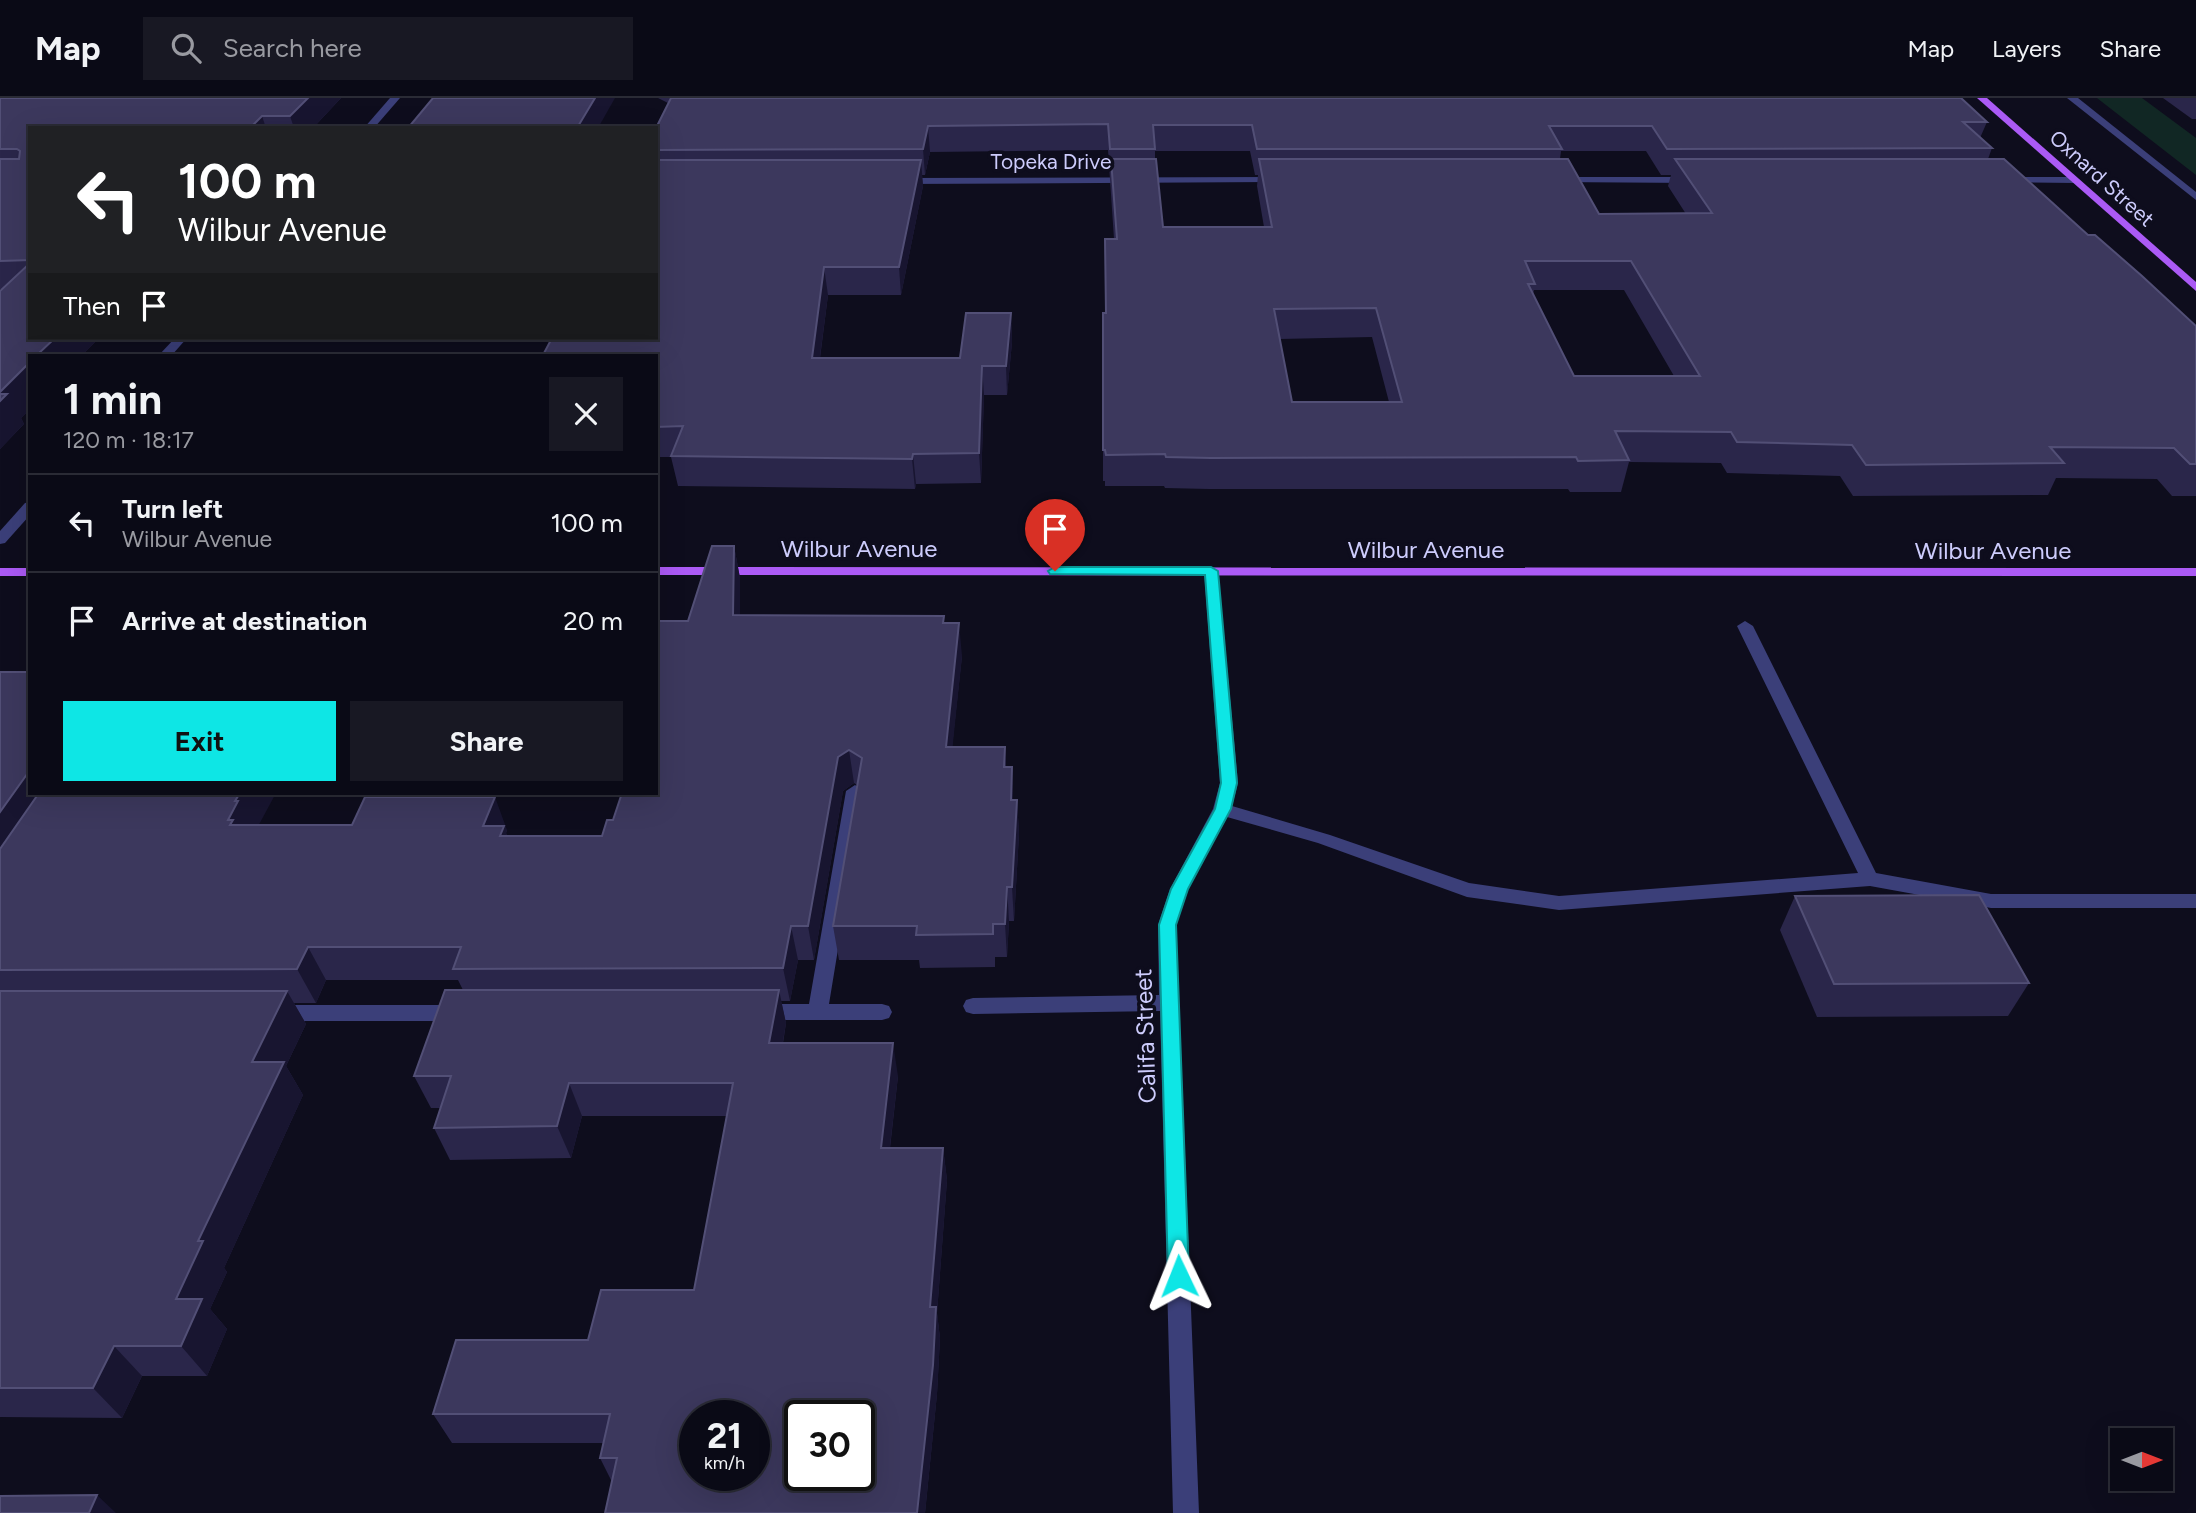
<!DOCTYPE html>
<html lang="en">
<head>
<meta charset="utf-8">
<style>
	:root { --surface:#0a0a16; --page:#181823; --text:#f1f3f6; --muted:#999aa1; --line:#2a2b35; --accent:#0ee6e5 }
	body { margin:0; font-family:Figtree,sans-serif; background:var(--page); color:var(--text); height:100vh; display:flex; flex-direction:column; font-size:26px; white-space:nowrap }
	* { box-sizing:border-box; margin:0 }
	p { font-size:23px; color:var(--muted) }
	.icon { flex:none; width:38px; height:38px; fill:none; stroke:currentColor; stroke-width:2; stroke-linecap:round; stroke-linejoin:round }
	.map { position:relative; flex:1; overflow:hidden }
	.side { position:absolute; left:28px; top:256px; width:630px; height:441px; display:flex; flex-direction:column; background:var(--surface); border-radius:0px; box-shadow:0 7px 28px #0002,0 0 0 2px var(--line) }
	.side>* { flex:none }
	.banner { position:absolute; left:28px; top:28px; width:630px; height:214px; border-radius:0px; box-shadow:0 7px 28px #0002,0 0 0 2px var(--line); background:#202124; color:#fff; overflow:hidden }
	.needle { width:46px; rotate:90deg }
	.tools { position:absolute; left:2110px; top:1330px; display:grid; gap:14px }
	.tools a { display:grid; place-items:center; width:63px; height:63px; border-radius:0px; background:var(--surface); box-shadow:0 7px 28px #0002,0 0 0 2px var(--line); font-size:35px }
	.speed { position:absolute; left:679px; top:1302px; display:flex; gap:14px; font-size:35px; font-weight:700; text-align:center }
	.speed>* { display:grid; place-content:center; width:91px; height:91px; border-radius:50%; background:var(--surface); box-shadow:0 7px 28px #0002,0 0 0 2px var(--line); line-height:1 }
	.speed small { font-size:18px; font-weight:400 }
	.speed .limit { border:4px solid #111; border-radius:10px; background:#fff; color:#111 }
	.pin { position:absolute; display:grid; place-items:center; width:60px; height:60px; color:#fff; margin:-72px -30px; border-radius:50% 50% 50% 0; rotate:-45deg; box-shadow:0 0 7px #0007 }
	.pin .icon { rotate:45deg }
	.me { position:absolute; width:77px; margin:-38px; rotate:358deg; stroke-linejoin:round; filter:drop-shadow(0 0 5px #0008) }
	.turn { display:flex; align-items:center; gap:24px; height:147px; padding:0 35px; font-size:32px }
	.turn .icon { width:91px; height:91px; stroke-width:2.5 }
	.turn b { display:block; font-size:49px; line-height:60px }
	.then { display:flex; align-items:center; height:66px; padding:0 35px; background:#0003; gap:14px; font-size:26px }
	.round { display:grid; place-items:center; flex:none; width:74px; height:74px; border-radius:0px; background:var(--page) }
	.headline { display:flex; align-items:center; justify-content:space-between; height:119px; padding:0 35px }
	h1 { font-size:42px; font-weight:700; line-height:52px }
	.cta { display:flex; gap:14px; margin-top:auto; padding:14px 35px }
	.cta a { flex:1; height:80px; border-radius:0px; background:var(--accent); color:#111; font-size:28px; font-weight:700; line-height:80px; text-align:center }
	.cta a+a { background:var(--page); color:var(--text) }
	ul { padding:0; list-style:none }
	li { display:flex; align-items:center; gap:21px; height:98px; padding:0 35px; border-top:2px solid var(--line) }
	li div { flex:1 }
	li b { display:block; font-size:26px }
	li em { font-style:normal }
	header { display:flex; align-items:center; gap:42px; box-sizing:border-box; height:98px; padding:0 35px; background:var(--surface); border-bottom:2px solid var(--line) }
	header strong { font-size:33px }
	nav { display:flex; gap:38px; margin-inline-start:auto; font-size:24px }
	.search { width:490px; height:63px; background:var(--page); display:flex; align-items:center; gap:18px; box-sizing:border-box; padding:0 24px; border-radius:0px; color:var(--muted); font-size:26px }
	.map>svg:first-child { display:block }
	.green { fill:#112724 }
	.lines { fill:none; stroke-linecap:round; stroke-linejoin:round }
	.minor { fill:#3b3f79; fill-rule:evenodd }
	.major { fill:#ab5af5; fill-rule:evenodd }
	.wall { fill:#2a264a; fill-rule:evenodd }
	.shaded-wall { fill:#181530 }
	.building { fill:#3c385d; stroke:#524f76; stroke-width:2; fill-rule:evenodd }
	.route { fill:#0ee6e5; stroke:#099695; stroke-width:2 }
	.labels { text-anchor:middle; dominant-baseline:central; stroke-width:7; stroke-linejoin:round; paint-order:stroke }
	.far-street-label { font-size:21px; fill:#cdccfc; stroke:#0e0d1d }
	.street-label { font-size:24px; fill:#cdccfc; stroke:#0e0d1d }
</style>
</head>
<body>
<header>
<strong>Map</strong>
<div class="search"><svg class="icon" aria-label="search" viewBox="0 0 24 24"><circle cx="10" cy="10" r="6"/><path d="M15 15l6 6"/></svg>Search here</div>
<nav><a>Map</a><a>Layers</a><a>Share</a></nav>
</header>
<div class="map">
<svg width="2196" height="1415" viewBox="0 0 2196 1415">
	<rect width="100%" height="100%" fill="#0e0d1d"/>
	<polygon class="green" points="2097,0 2142,0 2196,40 2196,77"/>
	<g class="lines">
		<g class="minor">
			<polygon points="390,0 400,0 374,30 364,30"/>
			<polygon points="2067,0 2078,0 2196,94 2196,102"/>
			<polygon points="1281,79 1285,80 1285,84 899,86 894,83 899,80"/>
			<polygon points="1557,79 1694,79 1699,82 1694,85 1553,84 1553,80"/>
			<polygon points="2005,79 2075,79 2080,82 2075,85 2001,84 2000,82"/>
			<polygon points="175,240 187,240 172,257 159,257"/>
			<polygon points="30,404 30,417 5,445 0,446 0,433 25,405"/>
			<polygon points="1211,469 1218,473 1238,685 1232,708 1330,737 1469,785 1559,798 1858,775 1737,528 1745,523 1753,528 1876,775 1991,796 2196,796 2196,810 1991,810 1870,788 1559,812 1467,799 1318,745 1227,719 1188,791 1176,827 1199,1415 1173,1415 1160,913 973,916 966,914 963,908 966,902 973,900 1159,897 1158,827 1170,791 1213,711 1220,685 1204,473"/>
			<polygon points="855,687 864,693 829,906 882,906 889,908 892,914 889,920 882,922 759,922 752,920 749,914 752,908 759,906 809,906 846,693"/>
			<polygon points="276,907 458,907 465,909 468,915 465,921 458,923 276,923 269,921 266,915 269,909"/>
		</g>
		<g class="major">
			<polygon points="1977,0 1987,0 2196,184 2196,193"/>
			<polygon points="656,469 2196,470 2196,478 656,477"/>
			<rect x="0" y="470" width="30" height="8"/>
		</g>
	</g>
	<g class="wall">
		<polygon points="0,0 341,0 313,30 30,30 30,240 99,240 82,257 30,257 30,311 21,320 24,326 0,351 0,193 2,191 0,191"/>
		<path d="M658,0H1961L1987,24L1980,40L1992,50L1988,61L2088,137L2196,228V398H2172L2157,381L2056,380L2048,397L1853,398L1840,378L1727,375L1721,365L1629,364L1621,394H1570L1568,391H1209L1165,390L1164,388H1105V383H1103V215H1106L1114,141L1108,52L930,54L925,77H922L923,88L901,197H828L820,260H960L1011,215L1012,244L1007,297H984L981,385L916,386L915,391L678,388L671,359H656V30L668,5ZM1155,53H1250L1255,77H1258L1257,88L1264,129H1163L1155,61ZM1561,53H1646L1661,77H1671L1668,88L1686,116H1599L1560,61ZM1534,192H1624L1674,278H1574L1533,196ZM1372,239L1389,304H1292L1280,241Z"/>
		<polygon points="2163,0 2196,0 2196,21 2192,21"/>
		<polygon points="734,448 740,480 740,517 944,518 944,525 962,558 952,649 1005,649 1006,669 1012,669 1013,702 1017,702 1019,736 1014,823 1009,823 1007,859 995,859 995,869 920,870 919,862 839,862 833,828 857,687 854,685 843,693 814,862 798,862 790,903 781,903 786,925 783,945 898,978 890,1050 943,1050 947,1082 937,1215 940,1240 937,1296 925,1415 605,1415 612,1384 600,1360 603,1345 452,1345 433,1316 694,1192 727,1018 582,1018 571,1060 450,1062 434,1030 440,1010 431,1010 414,978 463,892 458,882 326,882 316,905 294,905 306,926 286,968 303,997 224,1170 227,1174 210,1211 227,1231 207,1278 142,1278 122,1320 0,1319 0,574 30,695 258,727 507,732 506,735 507,738 602,738 613,722 656,695 656,523 688,523"/>
		<polygon points="1795,798 2029,885 2008,918 1817,919 1780,832"/>
	</g>
	<g class="shaded-wall">
		<polygon points="308,0 341,0 313,30 294,30 290,18"/>
		<polygon points="595,0 615,0 598,30 577,30"/>
		<polygon points="262,18 266,30 250,30"/>
		<polygon points="928,28 930,54 925,77 923,51"/>
		<polygon points="921,62 923,88 901,197 899,169"/>
		<polygon points="824,169 828,197 816,289 812,260"/>
		<polygon points="1011,215 1012,244 1007,297 1006,268"/>
		<polygon points="55,240 99,240 82,257 37,257"/>
		<polygon points="30,264 30,311 21,320 24,326 0,351 0,294"/>
		<polygon points="982,268 984,297 981,385 979,355"/>
		<polygon points="913,356 916,386 915,391 912,361"/>
		<polygon points="734,448 740,480 740,550 733,517"/>
		<polygon points="959,525 962,558 949,683 946,649"/>
		<polygon points="849,652 854,685 843,693 814,862 808,828 838,659"/>
		<polygon points="1012,669 1013,702 1011,702"/>
		<polygon points="30,672 30,695 59,695 0,780 0,714"/>
		<polygon points="240,695 276,695 255,734 248,751 228,722 235,703"/>
		<polygon points="495,699 507,732 506,735 516,761 483,728"/>
		<polygon points="1017,702 1019,736 1014,823 1012,789"/>
		<polygon points="1007,789 1009,823 1007,859 1005,826"/>
		<polygon points="791,828 798,862 790,903 783,870"/>
		<polygon points="308,849 326,882 316,905 297,871"/>
		<polygon points="779,892 786,925 777,978 769,945"/>
		<polygon points="287,893 306,926 286,968 303,997 224,1170 227,1174 210,1211 227,1231 207,1278 181,1248 176,1201 198,1143 252,964"/>
		<polygon points="893,945 898,978 886,1083 881,1050"/>
		<polygon points="569,985 582,1018 571,1060 557,1028"/>
		<polygon points="943,1050 947,1082 937,1215 940,1240 937,1296 925,1415 917,1415 930,1209"/>
		<polygon points="114,1248 142,1278 122,1320 93,1290"/>
		<polygon points="97,1397 116,1415 89,1415"/>
	</g>
	<g class="building">
		<polygon points="0,0 308,0 290,18 262,18 250,30 30,30 30,162 0,163 0,61 19,61 20,53 17,51 0,51"/>
		<polygon points="433,0 595,0 577,30 408,30"/>
		<polygon points="671,0 1961,0 1987,24 1963,24 1992,50 1667,51 1652,28 1549,28 1562,51 1257,51 1252,27 1153,27 1155,51 1110,51 1108,26 928,28 923,51 656,52 656,30"/>
		<path d="M1111,61H1156L1163,129H1272L1259,61H1568L1599,116L1712,115L1675,61H2004L2088,137H2095L2142,178L2196,228V366H2190L2174,350L2050,349L2064,365L1866,367L1852,347L1737,344L1731,334L1615,333L1629,362L1578,363L1576,359L1211,360L1166,359L1165,356L1106,357L1105,352H1103V215H1106L1105,141H1117ZM1525,163H1631L1700,278H1574L1528,186H1535ZM1376,210L1402,304H1292L1274,211Z"/>
		<polygon points="656,62 921,62 899,169 824,169 812,260 960,260 966,215 1011,215 1006,268 982,268 979,355 913,356 912,361 671,358 683,328 656,329 656,257 543,257 552,240 656,240"/>
		<polygon points="30,165 30,240 55,240 37,257 30,257 30,264 0,294 0,193"/>
		<polygon points="0,296 7,296 0,303"/>
		<polygon points="712,448 734,448 733,517 944,518 943,525 959,525 946,649 1005,649 1004,669 1012,669 1011,702 1017,702 1012,789 1007,789 1005,826 993,826 993,836 916,837 917,828 833,828 862,660 849,652 838,659 808,828 791,828 783,870 453,871 461,849 308,849 297,871 0,872 0,751 39,695 240,695 235,703 238,703 228,722 233,722 230,727 352,727 365,699 495,699 483,728 504,728 500,738 602,738 607,722 613,722 622,695 656,695 656,589 658,584 656,584 656,523 688,523"/>
		<polygon points="0,574 30,574 30,672 0,714"/>
		<polygon points="1979,797 2029,885 1834,886 1795,798"/>
		<path d="M445,892H779L769,945H893L881,1050H943L930,1209H936L933,1267L917,1415H605L617,1360H600L610,1316H433L456,1242H588L601,1192H694L733,985H569L557,1028L434,1030L451,978H414ZM695,1318H754V1377H695ZM800,1318H859V1377H800Z"/>
		<polygon points="0,893 287,893 252,964 284,964 198,1143 203,1143 176,1201 202,1201 181,1248 114,1248 93,1290 0,1290"/>
		<polygon points="97,1397 89,1415 0,1415 0,1398"/>
	</g>
	<polygon class="route" points="1055,469 1211,469 1218,473 1237,685 1231,711 1188,791 1176,827 1189,1178 1186,1185 1179,1188 1171,1185 1168,1178 1159,827 1171,791 1215,711 1221,685 1205,477 1050,476 1048,473"/>
	<g class="labels">
		<g class="far-street-label">
			<text x="1051" y="63">Topeka Drive</text>
			<text transform="translate(2102 80) rotate(42)">Oxnard Street</text>
		</g>
		<g class="street-label">
			<text x="859" y="450">Wilbur Avenue</text>
			<text x="1426" y="451">Wilbur Avenue</text>
			<text x="1993" y="452">Wilbur Avenue</text>
			<text transform="translate(1145 938) rotate(-92)">Califa Street</text>
		</g>
	</g>
</svg>
<div class="tools">
<a><svg class="needle" viewBox="-14 -14 28 28"><path d="M0-13l5 13h-10z" fill="#e53935"/><path d="M0 13l5-13h-10z" fill="#999aa1"/></svg></a>
</div>
<div class="speed"><div>21<small>km/h</small></div><div class="limit">30</div></div>
<div class="pin" style="left:1055px;top:473px;background:#d93025"><svg class="icon" aria-label="arrive" viewBox="0 0 24 24"><path d="M6 21V4h12l-3 4 3 4H6"/></svg></div>
<svg class="me" style="left:1179px;top:1178px" viewBox="-20 -20 40 40"><path d="M0-17L14 15 0 8-14 15z" fill="#0ee6e5" stroke="#fff" stroke-width="4"/></svg>
<div class="banner">
<div class="turn"><svg class="icon" aria-label="left" viewBox="0 0 24 24"><path d="M17 20v-9H6M10 6l-5 5 5 5"/></svg><div><b>100 m</b>Wilbur Avenue</div></div>
<div class="then">Then<svg class="icon" aria-label="arrive" viewBox="0 0 24 24"><path d="M6 21V4h12l-3 4 3 4H6"/></svg></div>
</div>
<section class="side">
<div class="headline"><div><h1>1 min</h1><p>120 m · 18:17</p></div><a class="round"><svg class="icon" aria-label="close" viewBox="0 0 24 24"><path d="M6 6l12 12M18 6L6 18"/></svg></a></div>
<ul>
<li><svg class="icon" aria-label="left" viewBox="0 0 24 24"><path d="M17 20v-9H6M10 6l-5 5 5 5"/></svg><div><b>Turn left</b><p>Wilbur Avenue</p></div><em>100 m</em></li>
<li><svg class="icon" aria-label="arrive" viewBox="0 0 24 24"><path d="M6 21V4h12l-3 4 3 4H6"/></svg><div><b>Arrive at destination</b></div><em>20 m</em></li>
</ul>
<div class="cta"><a>Exit</a><a>Share</a></div>
</section>
</div>
</body>
</html>
